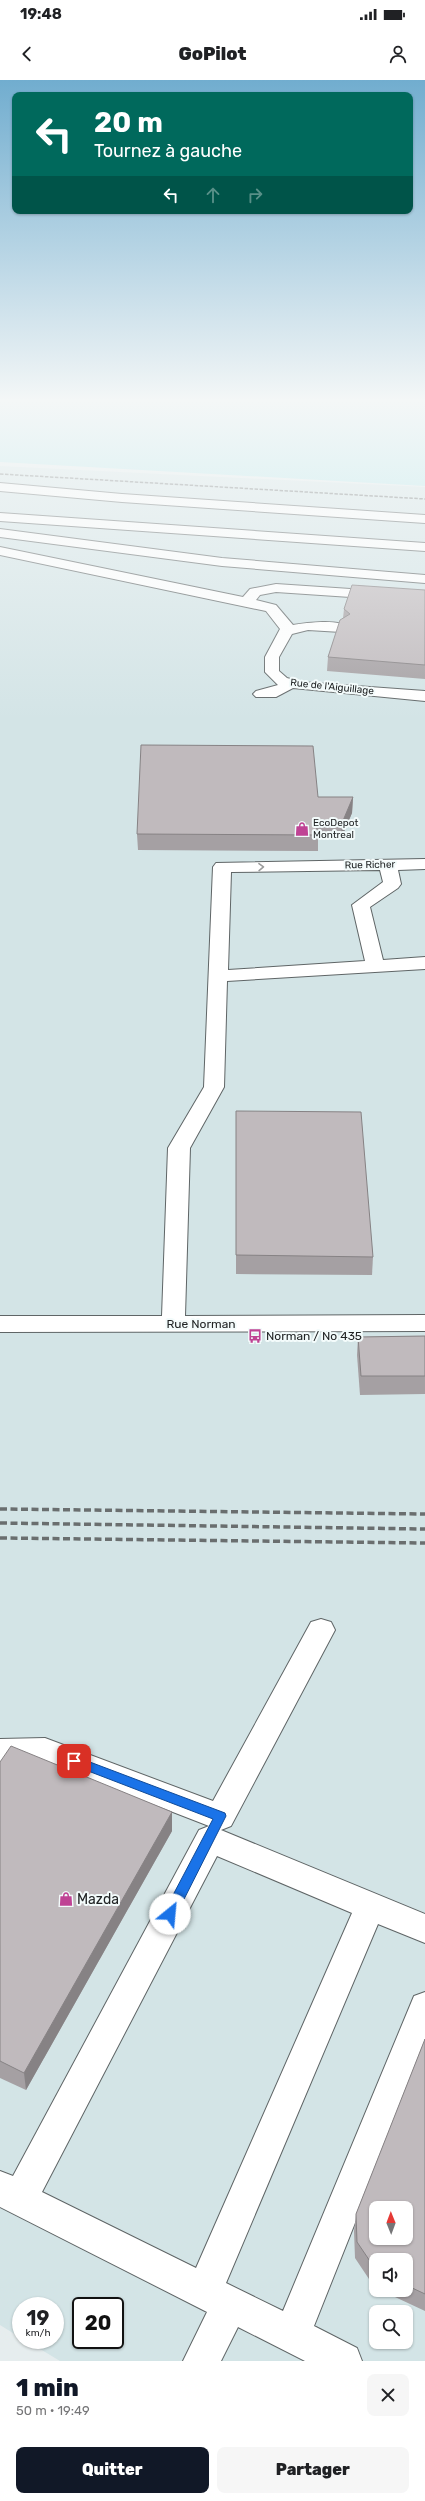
<!DOCTYPE html>
<html lang="fr">
<head>
<meta charset="utf-8">
<style>
	:root { --surface:#fff; --page:#f6f6f6; --text:#202124; --muted:#757577; --accent:#111827 }
	body { margin:0; font-family:Rubik,sans-serif; background:var(--page); color:var(--text); height:100vh; display:flex; flex-direction:column; font-size:15px; white-space:nowrap }
	* { box-sizing:border-box; margin:0 }
	p { font-size:13px; color:var(--muted) }
	.icon { flex:none; width:22px; height:22px; fill:none; stroke:currentColor; stroke-width:2; stroke-linecap:round; stroke-linejoin:round }
	.map { position:relative; height:2281px; overflow:hidden }
	.drawer { display:flex; flex-direction:column; background:var(--surface); flex:1 }
	.drawer>* { flex:none }
	.top-card { position:absolute; left:12px; top:12px; width:401px; height:122px; border-radius:8px; box-shadow:0 1px 3px #0004; background:#00695c; color:#fff; overflow:hidden }
	.needle { width:26px; rotate:359deg }
	.controls { position:absolute; left:369px; top:2121px; display:grid; gap:8px }
	.controls a { display:grid; place-items:center; width:44px; height:44px; border-radius:8px; background:var(--surface); box-shadow:0 1px 3px #0004; font-size:20px }
	.speed { position:absolute; left:12px; top:2217px; display:flex; gap:8px; font-size:20px; font-weight:700; text-align:center }
	.speed>* { display:grid; place-content:center; width:52px; height:52px; border-radius:50%; background:var(--surface); box-shadow:0 1px 3px #0004; line-height:1 }
	.speed small { font-size:10px; font-weight:400 }
	.speed .limit { border:2px solid #111; border-radius:6px; background:#fff; color:#111 }
	.pin { position:absolute; display:grid; place-items:center; width:34px; height:34px; color:#fff; margin:-17px; border-radius:8px; box-shadow:0 2px 6px #0006 }
	.me { position:absolute; width:44px; margin:-22px; rotate:28deg; stroke-linejoin:round; filter:drop-shadow(0 0 3px #0008) }
	.turn { display:flex; align-items:center; gap:14px; height:84px; padding:0 16px; font-size:18px }
	.turn .icon { width:52px; height:52px; stroke-width:2.5 }
	.turn b { display:block; font-size:28px; line-height:34px }
	.lanes { display:flex; align-items:center; height:38px; padding:0 16px; background:#0003; justify-content:center; gap:20px; direction:ltr }
	.lanes .off { opacity:.35 }
	.round { display:grid; place-items:center; flex:none; width:42px; height:42px; border-radius:8px; background:var(--page) }
	.overview { display:flex; align-items:center; justify-content:space-between; height:68px; padding:0 16px }
	h1 { font-size:24px; font-weight:800; line-height:30px; color:var(--accent) }
	.primary-button { display:flex; gap:8px; margin-top:auto; padding:8px 16px }
	.primary-button a { flex:1; height:46px; border-radius:8px; background:var(--accent); color:#fff; font-size:16px; font-weight:800; line-height:46px; text-align:center }
	.primary-button a+a { background:var(--page); color:var(--text) }
	.status { display:flex; justify-content:space-between; align-items:center; height:28px; padding:0 20px; background:var(--surface); direction:ltr }
	.status svg { height:11px; fill:currentColor }
	header { display:flex; justify-content:space-between; align-items:center; height:52px; padding:0 16px; background:var(--surface); font-size:18px; font-weight:800 }
	.map>svg:first-child { display:block }
	.built { fill:#d3e4e6; fill-rule:evenodd }
	.green { fill:#b4e8ec }
	.lines { fill:none; stroke-linecap:round; stroke-linejoin:round }
	.minor-casing { stroke:#5f6566; stroke-width:2 }
	.minor { fill:#fff; fill-rule:evenodd }
	.rail-far1 { stroke:#6a6e6f; stroke-width:1.5; stroke-dasharray:3.5 1.5; stroke-linecap:butt }
	.rail { stroke:#6a6e6f; stroke-width:3.5; stroke-dasharray:7 3.5; stroke-linecap:butt }
	.wall { fill:#a5a0a3 }
	.shaded-wall { fill:#868284 }
	.building { fill:#c0babd; stroke:#868284; fill-rule:evenodd }
	.oneway { stroke:#9b9c9c }
	.route { fill:#1a73e8; stroke:#114b97 }
	.labels { text-anchor:middle; dominant-baseline:central; stroke-width:4; stroke-linejoin:round; paint-order:stroke }
	.far-street-label { font-size:10px; fill:#202324; stroke:#f3fbfb }
	.far-poi-label { font-size:10px; fill:#202324; stroke:#f3fbfb; text-anchor:start }
	.street-label { font-size:12px; fill:#202324; stroke:#f3fbfb }
	.poi-label { font-size:12px; fill:#202324; stroke:#f3fbfb; text-anchor:start }
	.near-poi-label { font-size:14px; fill:#202324; stroke:#f3fbfb; text-anchor:start }
</style>
</head>
<body>
<div class="status"><b>19:48</b><svg viewBox="0 0 49 12"><path d="M0 12V9h3v3zM5 12V6h3v6zM10 12V3h3v9zM15 12V0h3v12zM26 1h20v11H26zM47 4h2v5h-2z"/></svg></div>
<header><svg class="icon" aria-label="back" viewBox="0 0 24 24"><path d="M15 5l-7 7 7 7"/></svg>GoPilot<svg class="icon" aria-label="person" viewBox="0 0 24 24"><circle cx="12" cy="8" r="4"/><path d="M4 21q1-7 8-7t8 7"/></svg></header>
<div class="map">
<svg width="425" height="2281" viewBox="0 0 425 2281">
	<rect width="100%" height="100%" fill="#e6edee"/>
	<path class="built" d="M0,386L425,407V2281H60L25,2260H55V2226H21V2258L0,2245ZM376,2128H406V2158H376ZM376,2180H406V2210H376ZM81,2226H115V2260H81ZM376,2232H406V2262H376Z"/>
	<polygon class="green" points="0,322 425,322 425,406 0,382"/>
	<g class="lines">
		<defs>
			<g id="minor">
				<polygon points="0,403 122,414 425,435 425,443 122,422 0,411"/>
				<polygon points="0,433 425,463 425,471 0,441"/>
				<polygon points="0,449 222,478 425,495 425,503 222,486 0,457"/>
				<path d="M0,467L243,517L250,509L276,504L425,514V522L276,512L260,515L256,520L276,525L293,545C304,543 342,538 348,548L341,552L308,550L292,554L279,577V591L287,598L301,602L425,611V621L293,608L276,617H256L253,614L256,611L278,605L265,592V577L280,549L266,531L0,475Z"/>
				<path d="M425,779V789L398,790L401,804L398,808L370,827L383,880L425,877V889L227,901L224,1007L190,1068L185,1236L425,1235V1251L0,1252V1236H162L168,1068L204,1007L213,787L216,783ZM380,790L383,802L352,825L365,881L228,890L231,792Z"/>
				<path d="M321,1539L331,1542L335,1550L231,1746L221,1750L425,1834V1863L378,1844L226,2203L283,2231L414,1916L425,1912V1967L314,2246L357,2268L362,2281H305L238,2247L221,2281H183L207,2232L0,2127V2091L13,2096L199,1750L209,1746L44,1682L0,1683V1659L45,1658L213,1721L311,1542ZM217,1776L352,1833L196,2188L42,2112Z"/>
			</g>
		</defs>
		<use href="#minor" class="minor-casing"/>
		<use href="#minor" class="minor"/>
		<polyline class="rail-far1" points="0,394 425,419"/>
		<g class="rail">
			<polyline points="0,1429 425,1434"/>
			<polyline points="0,1443 425,1449"/>
			<polyline points="0,1458 425,1463"/>
		</g>
	</g>
	<g class="wall">
		<polygon points="425,510 425,599 327,591 328,577 343,538 344,529"/>
		<polygon points="318,717 353,717 352,733 341,759 318,759 318,771 138,770 137,754"/>
		<polygon points="236,1049 373,1177 372,1195 236,1194"/>
		<polygon points="425,1256 425,1314 360,1315 357,1275 358,1257"/>
		<polygon points="0,1682 172,1732 172,1751 26,2010 0,1998"/>
		<polygon points="425,1959 425,2231 380,2210 406,2210 406,2180 376,2180 376,2208 375,2208 355,2178 354,2151 356,2134"/>
	</g>
	<g class="shaded-wall">
		<polygon points="353,717 352,733 341,759 342,743"/>
		<polygon points="172,1732 172,1751 26,2010 24,1993"/>
	</g>
	<g class="building">
		<polygon points="352,505 425,510 425,585 328,577 340,540 350,534 344,529"/>
		<polygon points="141,665 313,666 318,717 353,717 342,743 315,743 319,755 137,754"/>
		<polygon points="236,1031 361,1032 373,1177 236,1175"/>
		<polygon points="425,1256 425,1296 361,1296 358,1257"/>
		<polygon points="11,1666 172,1732 24,1993 0,1981 0,1682"/>
		<path d="M425,1959V2214L406,2205V2180H376V2190L357,2162L356,2134ZM376,2128H406V2158H376Z"/>
	</g>
	<defs><path id="oneway-chevron" d="M-2-3.5L2.5 0L-2 3.5" fill="none" stroke-width="1.6" stroke-linecap="round" stroke-linejoin="round"/></defs>
	<use class="oneway" href="#oneway-chevron" transform="translate(261 787) rotate(-1)"/>
	<linearGradient id="sky" x2="0" y2="1"><stop stop-color="#71adcf"/><stop offset="0.5" stop-color="#f4f7f7"/><stop offset="1" stop-color="#f4f7f7" stop-opacity="0"/></linearGradient>
	<rect width="425" height="641" fill="url(#sky)"/>
	<polygon class="route" points="74,1676 225,1733 226,1736 174,1839 170,1840 165,1839 163,1834 213,1739 70,1684 68,1681"/>
	<defs>
		<symbol id="shop-bare" viewBox="-9 -9 18 18"><path d="M-5-2.5h2.3a2.7 3.5 0 0 1 5.4 0H5L5.5 6h-11ZM-1.5-2.5h3a1.5 2.3 0 0 0-3 0Z" fill="#bf4394" stroke="#f3fbfb" stroke-width="2.5" paint-order="stroke"/></symbol>
		<symbol id="bus-bare" viewBox="-9 -9 18 18"><path d="M-5-6H5V4H4V6H2V4H-2V6H-4V4H-5ZM-3.5-4V0h7V-4ZM-3.5 1.2v1.5H-2V1.2ZM2 1.2v1.5H3.5V1.2Z" fill="#bf4394" stroke="#f3fbfb" stroke-width="2.5" paint-order="stroke"/></symbol>
	</defs>
	<g fill-rule="evenodd">
		<use href="#shop-bare" x="292" y="739" width="20" height="20"/>
		<use href="#bus-bare" x="245" y="1246" width="20" height="20"/>
		<use href="#shop-bare" x="56" y="1809" width="20" height="20"/>
	</g>
	<g class="labels">
		<g class="far-street-label">
			<text transform="translate(332 607) rotate(6)">Rue de l'Aiguillage</text>
			<text transform="translate(370 785) rotate(-1)">Rue Richer</text>
		</g>
		<g class="far-poi-label">
			<text x="313" y="743">EcoDepot<tspan x="313" dy="12">Montreal</tspan></text>
		</g>
		<g class="street-label">
			<text x="201" y="1244">Rue Norman</text>
		</g>
		<g class="poi-label">
			<text x="266" y="1256">Norman / No 435</text>
		</g>
		<g class="near-poi-label">
			<text x="77" y="1819">Mazda</text>
		</g>
	</g>
</svg>
<div class="controls">
<a><svg class="needle" viewBox="-14 -14 28 28"><path d="M0-13l5 13h-10z" fill="#e53935"/><path d="M0 13l5-13h-10z" fill="#757577"/></svg></a>
<a><svg class="icon" aria-label="sound" viewBox="0 0 24 24"><path d="M4 9h4l5-4v14l-5-4H4zM17 9q2 3 0 6"/></svg></a>
<a><svg class="icon" aria-label="search" viewBox="0 0 24 24"><circle cx="10" cy="10" r="6"/><path d="M15 15l6 6"/></svg></a>
</div>
<div class="speed"><div>19<small>km/h</small></div><div class="limit">20</div></div>
<div class="pin" style="left:74px;top:1681px;background:#d93025"><svg class="icon" aria-label="arrive" viewBox="0 0 24 24"><path d="M6 21V4h12l-3 4 3 4H6"/></svg></div>
<svg class="me" style="left:170px;top:1834px" viewBox="-20 -20 40 40"><circle r="19" fill="#fff"/><path d="M0-13L10 11 0 6-10 11z" fill="#1a73e8"/></svg>
<div class="top-card">
<div class="turn"><svg class="icon" aria-label="left" viewBox="0 0 24 24"><path d="M17 20v-9H6M10 6l-5 5 5 5"/></svg><div><b>20 m</b>Tournez à gauche</div></div>
<div class="lanes"><svg class="icon" aria-label="left" viewBox="0 0 24 24"><path d="M17 20v-9H6M10 6l-5 5 5 5"/></svg><svg class="icon off" aria-label="ahead" viewBox="0 0 24 24"><path d="M12 20V5M6 11l6-6 6 6"/></svg><svg class="icon off" aria-label="right" viewBox="0 0 24 24"><path d="M7 20v-9h11M14 6l5 5-5 5"/></svg></div>
</div>
</div>
<section class="drawer">
<div class="overview"><div><h1>1 min</h1><p>50 m · 19:49</p></div><a class="round"><svg class="icon" aria-label="close" viewBox="0 0 24 24"><path d="M6 6l12 12M18 6L6 18"/></svg></a></div>
<div class="primary-button"><a>Quitter</a><a>Partager</a></div>
</section>
</body>
</html>
